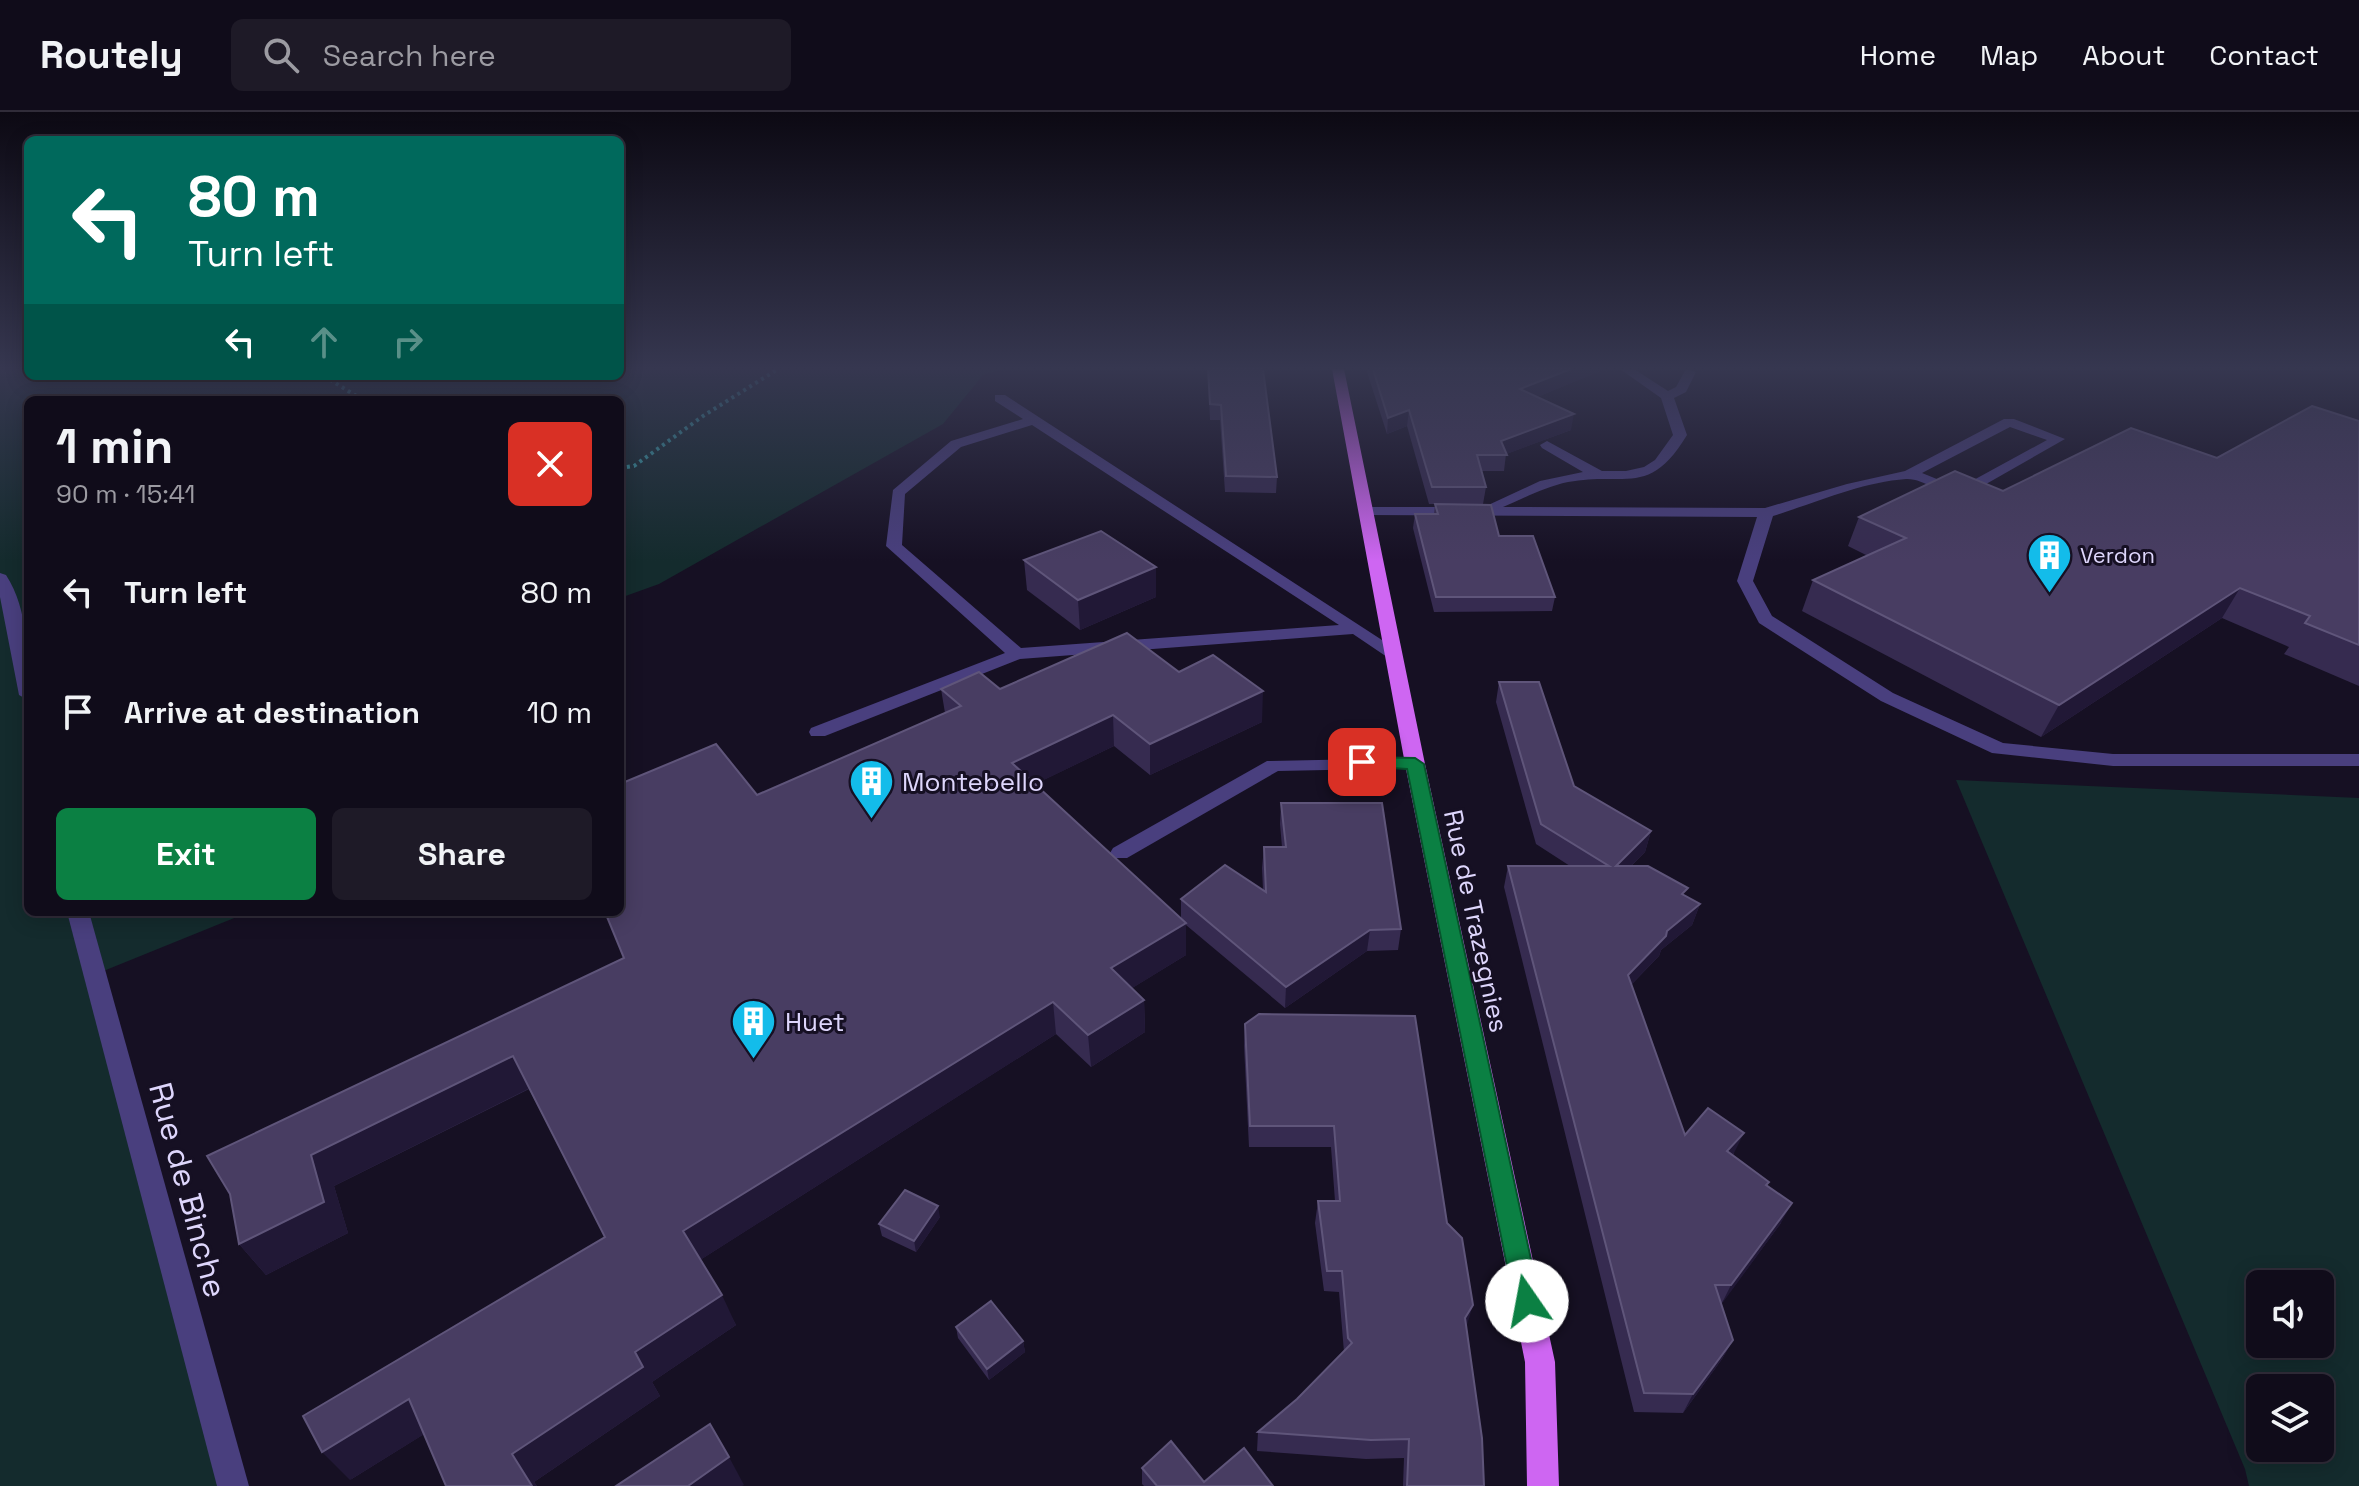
<!DOCTYPE html>
<html lang="en">
<head>
<meta charset="utf-8">
<style>
	:root { --surface:#100c1a; --page:#1e1a27; --text:#f1f3f6; --muted:#9c9ba2; --line:#302c39; --accent:#0b8043 }
	body { margin:0; font-family:"Space Grotesk",sans-serif; background:var(--page); color:var(--text); height:100vh; display:flex; flex-direction:column; font-size:30px; white-space:nowrap }
	* { box-sizing:border-box; margin:0 }
	p { font-size:26px; color:var(--muted) }
	.icon { flex:none; width:44px; height:44px; fill:none; stroke:currentColor; stroke-width:2; stroke-linecap:round; stroke-linejoin:round }
	.map { position:relative; flex:1; overflow:hidden }
	.details { position:absolute; left:24px; top:284px; width:600px; height:520px; display:flex; flex-direction:column; background:var(--surface); border-radius:12px; box-shadow:0 4px 20px #0003,0 0 0 2px var(--line) }
	.details>* { flex:none }
	.guide { position:absolute; left:24px; top:24px; width:600px; height:244px; border-radius:12px; box-shadow:0 4px 20px #0003,0 0 0 2px var(--line); background:#00695c; color:#fff; overflow:hidden }
	.fabs { position:absolute; left:2246px; top:1158px; display:grid; gap:16px }
	.fabs a { display:grid; place-items:center; width:88px; height:88px; border-radius:12px; background:var(--surface); box-shadow:0 4px 20px #0003,0 0 0 2px var(--line); font-size:40px }
	.pin { position:absolute; display:grid; place-items:center; width:68px; height:68px; color:#fff; margin:-34px; border-radius:16px; box-shadow:0 4px 12px #0006 }
	.me { position:absolute; width:88px; margin:-44px; rotate:348deg; stroke-linejoin:round; filter:drop-shadow(0 0 6px #0008) }
	.turn { display:flex; align-items:center; gap:28px; height:168px; padding:0 32px; font-size:36px }
	.turn .icon { width:104px; height:104px; stroke-width:2.5 }
	.turn b { display:block; font-size:56px; line-height:68px }
	.lanes { display:flex; align-items:center; height:76px; padding:0 32px; background:#0003; justify-content:center; gap:40px; direction:ltr }
	.lanes .off { opacity:.35 }
	.round { display:grid; place-items:center; flex:none; width:84px; height:84px; border-radius:12px; background:var(--page) }
	.overview { display:flex; align-items:center; justify-content:space-between; height:136px; padding:0 32px }
	h1 { font-size:48px; font-weight:700; line-height:60px }
	.button { display:flex; gap:16px; margin-top:auto; padding:16px 32px }
	.button a { flex:1; height:92px; border-radius:12px; background:var(--accent); color:#fff; font-size:32px; font-weight:700; line-height:92px; text-align:center }
	.button a+a { background:var(--page); color:var(--text) }
	ul { padding:0; list-style:none }
	li { display:flex; align-items:center; gap:24px; height:120px; padding:0 32px }
	li div { flex:1 }
	li b { display:block; font-size:30px }
	li em { font-style:normal }
	header { display:flex; align-items:center; gap:48px; box-sizing:border-box; height:112px; padding:0 40px; background:var(--surface); border-bottom:2px solid var(--line) }
	header strong { font-size:38px }
	nav { display:flex; gap:44px; margin-inline-start:auto; font-size:28px }
	.search { width:560px; height:72px; background:var(--page); display:flex; align-items:center; gap:20px; box-sizing:border-box; padding:0 28px; border-radius:12px; color:var(--muted); font-size:30px }
	.map>svg:first-child { display:block }
	.green { fill:#142b2d; fill-rule:evenodd }
	.lines { fill:none; stroke-linecap:round; stroke-linejoin:round }
	.path { stroke:#39a6ac; stroke-width:4; stroke-dasharray:3 4; stroke-linecap:butt }
	.minor { fill:#493f7e; fill-rule:evenodd }
	.major { fill:#ce66f2; fill-rule:evenodd }
	.wall { fill:#362b50 }
	.shaded-wall { fill:#211836 }
	.building { fill:#483d62; stroke:#5f557a; stroke-width:2 }
	.route { fill:#0b8043; stroke:#07532c; stroke-width:2 }
	.labels { text-anchor:middle; dominant-baseline:central; stroke-width:6; stroke-linejoin:round; paint-order:stroke }
	.far-poi-label { font-size:22px; fill:#ded6fc; stroke:#161023; text-anchor:start }
	.poi-label { font-size:26px; fill:#ded6fc; stroke:#161023; text-anchor:start }
	.street-label { font-size:26px; fill:#ded6fc; stroke:#161023 }
	.near-street-label { font-size:32px; fill:#ded6fc; stroke:#161023 }
</style>
</head>
<body>
<header>
<strong>Routely</strong>
<div class="search"><svg class="icon" aria-label="search" viewBox="0 0 24 24"><circle cx="10" cy="10" r="6"/><path d="M15 15l6 6"/></svg>Search here</div>
<nav><a>Home</a><a>Map</a><a>About</a><a>Contact</a></nav>
</header>
<div class="map">
<svg width="2359" height="1374" viewBox="0 0 2359 1374">
	<rect width="100%" height="100%" fill="#161023"/>
	<g class="green">
		<polygon points="0,257 28,257 28,264 620,264 620,257 1003,257 983,263 943,312 659,472 620,486 620,288 28,288 28,800 249,800 96,862 233,1374 0,1374"/>
		<path d="M1956,668L2359,686V1374H2249L2245,1357ZM2260,1172H2320V1232H2260ZM2260,1276H2320V1336H2260Z"/>
	</g>
	<g class="lines">
		<g class="path">
			<polyline points="324,264 363,288"/>
			<polyline points="620,356 634,354 703,304 778,257"/>
		</g>
		<g class="minor">
			<path d="M1620,257H1634L1668,279L1676,275L1686,257L1696,260L1686,280L1674,286L1687,323C1649,386 1626,359 1568,370C1545,375 1524,386 1503,395L1765,396L1847,372L1905,359L2004,307H2014L2065,327L1965,384C1945,388 1926,366 1906,367C1862,370 1815,391 1773,404L1753,469L1772,504L1893,581L2003,631L2113,642H2359V654H2113L1992,641L1881,589L1759,511L1737,469L1757,405L1366,403L1359,399L1366,395H1484L1540,369L1583,360L1542,336L1540,333L1547,329L1602,359H1626L1644,355L1655,348L1673,323L1661,286ZM2010,315L2047,328L1959,376L1922,361Z"/>
			<path d="M995,283H1005L1402,541L1393,546L1387,545L1353,522L1020,547L825,624H811L809,620L811,616L1005,541L886,434L893,378L951,329L1023,307L995,289ZM1032,313L1339,513L1021,536L902,433L905,382L961,335Z"/>
			<path d="M0,461L6,463C29,498 28,547 28,588L19,583L0,485Z"/>
			<polygon points="1415,646 1425,652 1422,656 1278,659 1127,746 1113,746 1110,741 1113,736 1267,649"/>
			<polygon points="67,800 89,800 249,1374 217,1374"/>
		</g>
		<polygon class="major" points="1332,257 1344,257 1425,652 1555,1250 1559,1374 1527,1374 1525,1250 1405,652"/>
	</g>
	<g class="wall">
		<polygon points="1208,257 1263,257 1277,365 1276,381 1225,380 1220,308 1210,308"/>
		<polygon points="1366,257 1605,257 1537,285 1571,318 1506,342 1504,359 1482,359 1486,375 1483,392 1429,392 1407,314 1387,322"/>
		<polygon points="2359,309 2359,574 2284,542 2289,535 2222,506 2041,625 1802,499 1813,468 1868,444 1848,434 1859,405 2217,346"/>
		<polygon points="1435,392 1499,424 1555,485 1552,499 1434,500 1413,416 1415,402 1434,402"/>
		<polygon points="1024,448 1156,455 1156,485 1080,518 1027,478"/>
		<polygon points="1179,560 1262,610 1150,663 1114,634 1035,672 1181,806 1181,787 1263,778 1262,756 1264,735 1282,735 1280,712 1281,691 1401,817 1398,838 1367,839 1285,896 1186,813 1186,843 1132,876 1144,888 1145,920 1091,955 1056,922 700,1148 736,1213 652,1270 660,1284 534,1370 537,1374 446,1374 424,1322 350,1368 605,1125 529,977 334,1074 348,1121 266,1163 239,1132 624,846 757,683 945,601 941,577 1000,577"/>
		<polygon points="1499,570 1574,674 1651,719 1645,740 1631,754 1700,792 1692,813 1661,838 1659,844 1631,873 1685,1023 1734,1041 1733,1043 1769,1070 1767,1074 1781,1111 1721,1192 1733,1228 1722,1247 1683,1301 1634,1300 1504,775 1508,754 1570,754 1536,732 1496,590"/>
		<polygon points="1245,912 1447,1111 1466,1215 1484,1374 1403,1374 1404,1346 1366,1347 1257,1339 1258,1320 1297,1287 1344,1240 1339,1180 1324,1179 1315,1111 1318,1089 1335,1089 1331,1035 1249,1035 1244,934"/>
		<polygon points="940,1105 916,1140 882,1124 879,1112"/>
		<polygon points="956,1215 1023,1229 1025,1240 989,1268 958,1226"/>
		<polygon points="1142,1356 1204,1370 1273,1374 1144,1374 1142,1372"/>
	</g>
	<g class="shaded-wall">
		<polygon points="1571,257 1605,257 1518,293 1520,277"/>
		<polygon points="1409,298 1407,314 1387,322 1388,306"/>
		<polygon points="1574,302 1571,318 1504,343 1501,329"/>
		<polygon points="1156,455 1156,485 1080,518 1078,488"/>
		<polygon points="2240,476 2222,506 2041,625 2059,593"/>
		<polygon points="1263,579 1262,610 1150,663 1150,632"/>
		<polygon points="1113,603 1114,634 1015,682 1012,651"/>
		<polygon points="1651,719 1645,740 1610,774 1616,754"/>
		<polygon points="1700,792 1692,813 1661,838 1659,844 1621,883 1628,863 1667,819"/>
		<polygon points="1186,811 1186,843 1113,888 1111,856"/>
		<polygon points="1370,818 1367,839 1285,896 1286,875"/>
		<polygon points="1144,888 1145,920 1091,955 1088,923"/>
		<polygon points="1053,890 1056,922 697,1150 683,1119"/>
		<polygon points="513,944 530,976 334,1074 348,1121 266,1163 239,1132 311,1043"/>
		<polygon points="1744,1021 1734,1041 1717,1059 1727,1039"/>
		<polygon points="1792,1091 1781,1111 1721,1193 1731,1173"/>
		<polygon points="938,1094 940,1105 916,1140 914,1129"/>
		<polygon points="722,1183 736,1213 652,1270 660,1284 534,1370 537,1374 532,1374 512,1342 635,1240"/>
		<polygon points="1473,1193 1467,1213 1459,1227 1465,1206"/>
		<polygon points="1733,1228 1722,1247 1683,1301 1693,1282"/>
		<polygon points="1023,1229 1025,1240 989,1268 987,1257"/>
		<polygon points="409,1287 434,1316 350,1368 322,1340"/>
		<polygon points="729,1345 744,1373 742,1374 688,1374"/>
	</g>
	<g class="building">
		<polygon points="1208,257 1263,257 1277,365 1226,364 1221,293 1210,292"/>
		<polygon points="1373,257 1571,257 1520,277 1574,302 1501,329 1507,343 1477,343 1486,375 1432,375 1409,298 1388,306"/>
		<polygon points="2312,294 2359,309 2359,533 2305,511 2310,504 2240,476 2059,593 1813,468 1906,426 1859,405 1955,359 2003,379 2131,316 2217,346"/>
		<polygon points="1435,392 1491,393 1499,424 1533,424 1555,485 1436,485 1415,402 1438,402"/>
		<polygon points="1101,419 1156,455 1078,488 1024,448"/>
		<polygon points="1127,521 1179,560 1213,543 1263,579 1150,632 1113,603 1012,651 1186,811 1111,856 1144,888 1088,923 1053,890 683,1119 722,1183 635,1240 643,1255 512,1342 532,1374 446,1374 409,1287 322,1340 303,1304 605,1125 513,944 311,1043 324,1090 239,1132 230,1082 207,1044 624,846 605,800 620,800 620,672 716,632 757,683 961,594 941,577 979,560 1000,577"/>
		<polygon points="1499,570 1539,570 1574,674 1651,719 1616,754 1648,754 1688,776 1682,782 1700,792 1667,819 1666,824 1628,863 1685,1023 1708,996 1744,1021 1727,1039 1769,1070 1766,1073 1792,1091 1731,1173 1715,1173 1733,1228 1693,1282 1644,1281 1508,754 1609,754 1541,712"/>
		<polygon points="1281,691 1382,691 1401,817 1370,818 1286,875 1181,787 1225,753 1266,780 1264,735 1286,735"/>
		<polygon points="1259,902 1415,904 1447,1111 1462,1126 1473,1193 1465,1206 1482,1326 1484,1374 1407,1374 1409,1327 1371,1328 1258,1320 1297,1287 1352,1231 1348,1226 1342,1159 1327,1159 1318,1089 1340,1089 1334,1014 1250,1014 1245,912"/>
		<polygon points="905,1078 938,1094 914,1129 879,1112"/>
		<polygon points="991,1189 1023,1229 987,1257 956,1215"/>
		<polygon points="710,1312 729,1345 688,1374 616,1374"/>
		<polygon points="1171,1329 1204,1370 1244,1336 1273,1374 1157,1374 1142,1356"/>
	</g>
	<linearGradient id="sky" x2="0" y2="1"><stop stop-color="#0c0913"/><stop offset="0.57" stop-color="#363750"/><stop offset="1" stop-color="#363750" stop-opacity="0"/></linearGradient>
	<rect width="2359" height="449" fill="url(#sky)"/>
	<polygon class="route" points="1362,645 1415,646 1424,652 1540,1189 1536,1198 1527,1201 1518,1198 1514,1189 1407,657 1356,654 1353,650 1356,646"/>
	<defs>
		<symbol id="building-pin" viewBox="-11 -11 22 30"><path d="M0 17L-7.5 6A9.5 9.5 0 1 1 7.5 6Z" fill="#13bcea" stroke="#161023"/><path d="M-4-6H4V6H1V3H-1V6H-4ZM-2.5-4.3h1.7v1.8h-1.7ZM.8-4.3h1.7v1.8H.8ZM-2.5-1h1.7V.8h-1.7ZM.8-1h1.7V.8H.8Z" fill="#fff"/></symbol>
	</defs>
	<g fill-rule="evenodd">
		<use href="#building-pin" x="2024" y="418" width="51" height="69"/>
		<use href="#building-pin" x="846" y="644" width="51" height="69"/>
		<use href="#building-pin" x="728" y="884" width="51" height="69"/>
	</g>
	<g class="labels">
		<g class="far-poi-label">
			<text x="2080" y="443">Verdon</text>
		</g>
		<g class="poi-label">
			<text x="902" y="670">Montebello</text>
			<text x="785" y="910">Huet</text>
		</g>
		<g class="street-label">
			<text transform="translate(1476 809) rotate(78)">Rue de Trazegnies</text>
		</g>
		<g class="near-street-label">
			<text transform="translate(188 1078) rotate(75)">Rue de Binche</text>
		</g>
	</g>
</svg>
<div class="fabs">
<a><svg class="icon" aria-label="sound" viewBox="0 0 24 24"><path d="M4 9h4l5-4v14l-5-4H4zM17 9q2 3 0 6"/></svg></a>
<a><svg class="icon" aria-label="layers" viewBox="0 0 24 24"><path d="M12 4l9 5-9 5-9-5zM3 14l9 5 9-5"/></svg></a>
</div>
<div class="pin" style="left:1362px;top:650px;background:#d93025"><svg class="icon" aria-label="arrive" viewBox="0 0 24 24"><path d="M6 21V4h12l-3 4 3 4H6"/></svg></div>
<svg class="me" style="left:1527px;top:1189px" viewBox="-20 -20 40 40"><circle r="19" fill="#fff"/><path d="M0-13L10 11 0 6-10 11z" fill="#0b8043"/></svg>
<div class="guide">
<div class="turn"><svg class="icon" aria-label="left" viewBox="0 0 24 24"><path d="M17 20v-9H6M10 6l-5 5 5 5"/></svg><div><b>80 m</b>Turn left</div></div>
<div class="lanes"><svg class="icon" aria-label="left" viewBox="0 0 24 24"><path d="M17 20v-9H6M10 6l-5 5 5 5"/></svg><svg class="icon off" aria-label="ahead" viewBox="0 0 24 24"><path d="M12 20V5M6 11l6-6 6 6"/></svg><svg class="icon off" aria-label="right" viewBox="0 0 24 24"><path d="M7 20v-9h11M14 6l5 5-5 5"/></svg></div>
</div>
<section class="details">
<div class="overview"><div><h1>1 min</h1><p>90 m · 15:41</p></div><a class="round" style="background:#d93025;color:#fff"><svg class="icon" aria-label="close" viewBox="0 0 24 24"><path d="M6 6l12 12M18 6L6 18"/></svg></a></div>
<ul>
<li><svg class="icon" aria-label="left" viewBox="0 0 24 24"><path d="M17 20v-9H6M10 6l-5 5 5 5"/></svg><div><b>Turn left</b></div><em>80 m</em></li>
<li><svg class="icon" aria-label="arrive" viewBox="0 0 24 24"><path d="M6 21V4h12l-3 4 3 4H6"/></svg><div><b>Arrive at destination</b></div><em>10 m</em></li>
</ul>
<div class="button"><a>Exit</a><a>Share</a></div>
</section>
</div>
</body>
</html>
